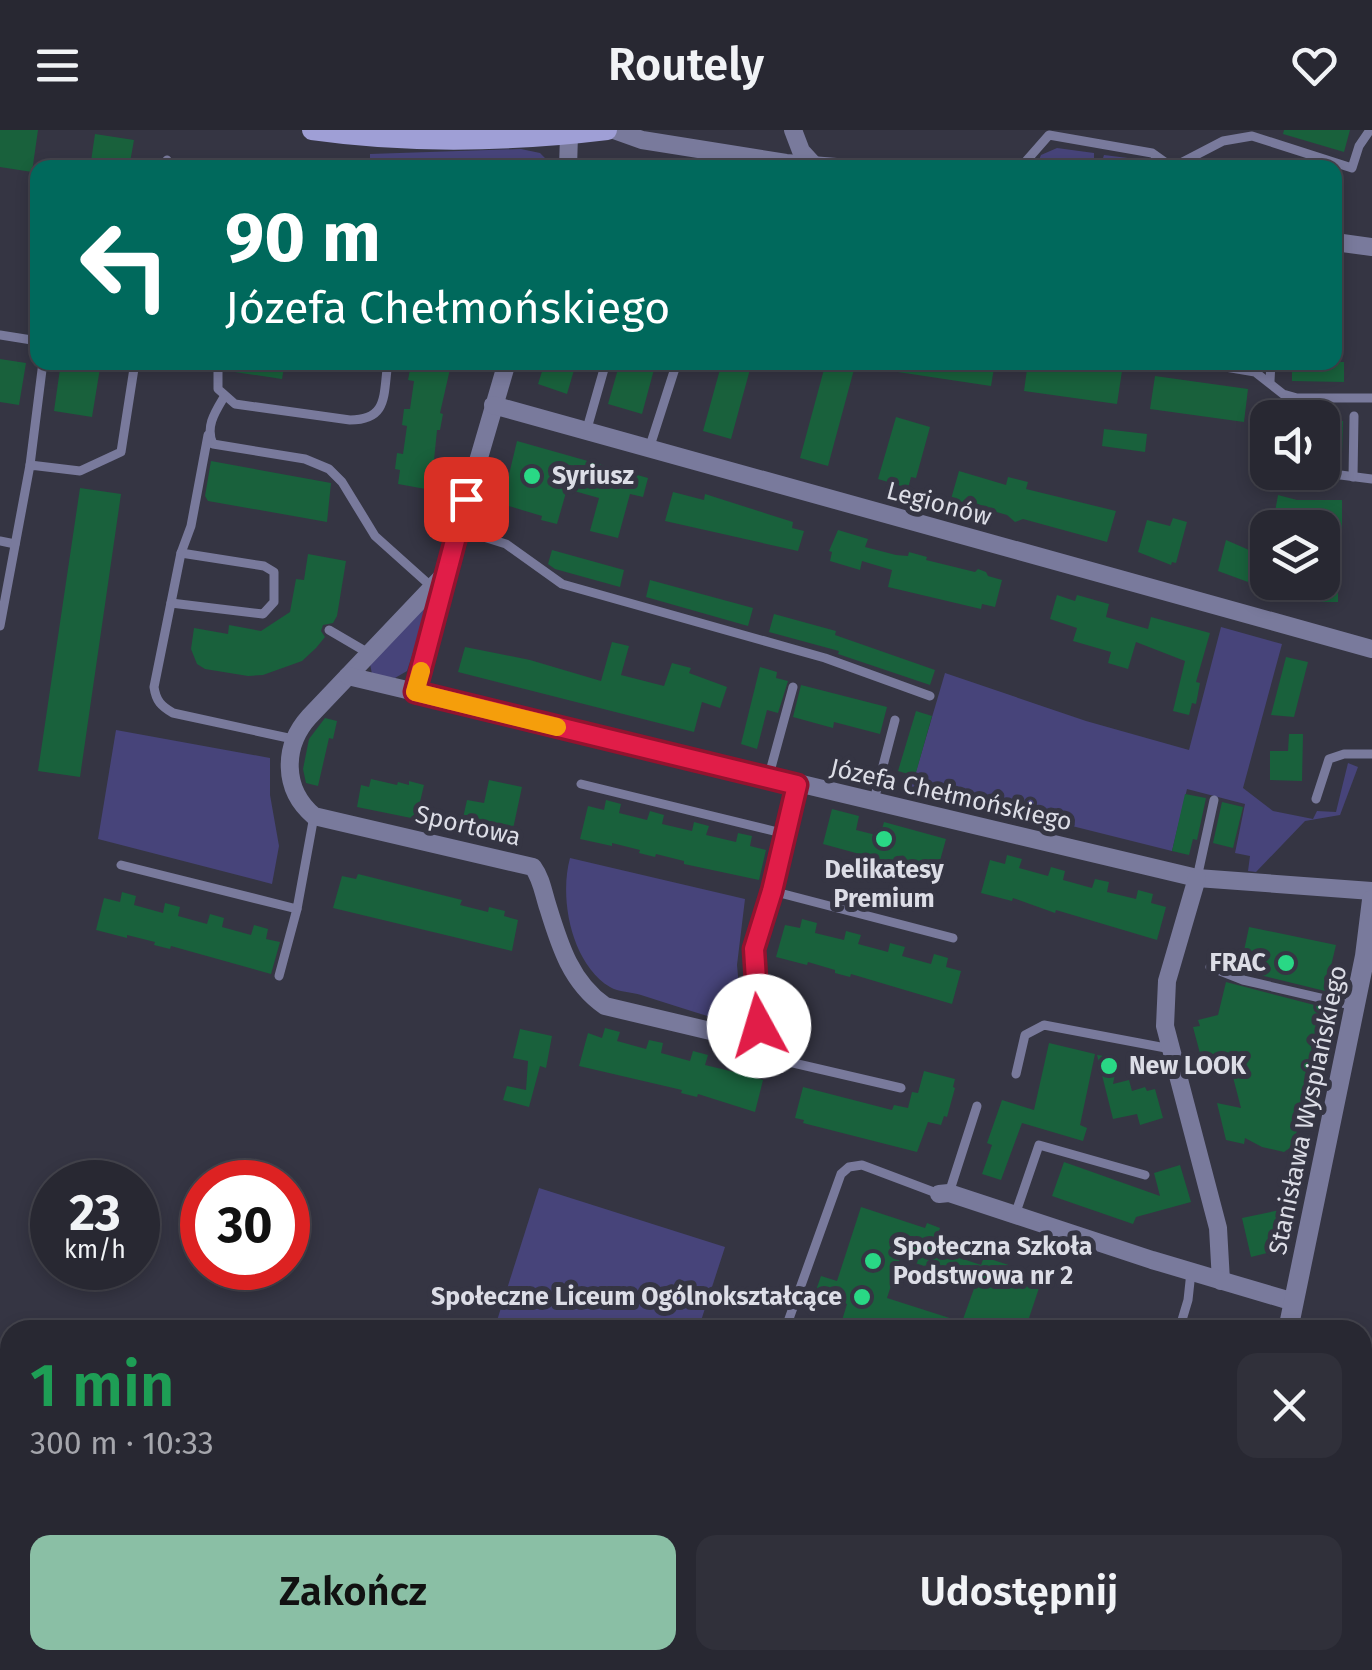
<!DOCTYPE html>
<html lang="pl">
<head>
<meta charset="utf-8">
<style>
	:root { --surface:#282832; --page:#30303a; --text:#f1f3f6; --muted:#a5a6ac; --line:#44444d; --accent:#8abfa5 }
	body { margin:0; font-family:"Fira Sans",sans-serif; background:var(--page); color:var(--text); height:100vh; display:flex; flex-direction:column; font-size:38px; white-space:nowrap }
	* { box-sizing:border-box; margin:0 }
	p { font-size:32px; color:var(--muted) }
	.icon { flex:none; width:55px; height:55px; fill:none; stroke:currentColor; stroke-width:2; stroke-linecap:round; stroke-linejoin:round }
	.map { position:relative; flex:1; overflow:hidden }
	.details { position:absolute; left:0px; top:1190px; width:1372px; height:350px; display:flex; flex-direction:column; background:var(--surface); border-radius:30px 30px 0 0; box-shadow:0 5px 15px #0003,0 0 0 2px var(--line) }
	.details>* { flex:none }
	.hud { position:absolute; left:30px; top:30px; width:1312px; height:210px; border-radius:20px; box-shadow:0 5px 15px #0003,0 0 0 2px var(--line); background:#00695c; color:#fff; overflow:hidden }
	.fabs { position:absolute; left:1250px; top:270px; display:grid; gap:20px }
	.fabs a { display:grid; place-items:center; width:90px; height:90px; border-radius:20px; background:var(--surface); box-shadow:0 5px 15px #0003,0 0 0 2px var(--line); font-size:50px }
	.speed { position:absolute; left:30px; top:1030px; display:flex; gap:20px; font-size:50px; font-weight:700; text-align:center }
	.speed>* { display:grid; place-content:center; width:130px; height:130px; border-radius:50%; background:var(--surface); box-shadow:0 5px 15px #0003,0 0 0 2px var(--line); line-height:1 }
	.speed small { font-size:25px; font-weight:400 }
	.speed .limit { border:15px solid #d22; background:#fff; color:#111 }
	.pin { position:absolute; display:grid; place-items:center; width:85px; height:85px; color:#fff; margin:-42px; border-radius:20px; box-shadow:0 5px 15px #0006 }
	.me { position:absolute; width:110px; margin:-55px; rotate:354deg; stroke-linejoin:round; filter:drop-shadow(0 0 8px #0008) }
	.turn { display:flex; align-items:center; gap:35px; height:210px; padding:0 30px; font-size:45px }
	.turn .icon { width:130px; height:130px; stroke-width:2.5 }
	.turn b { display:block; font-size:70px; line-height:85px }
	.round { display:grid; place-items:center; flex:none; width:105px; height:105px; border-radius:20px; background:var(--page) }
	.head { display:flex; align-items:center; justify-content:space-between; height:170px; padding:0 30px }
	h1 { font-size:60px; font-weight:600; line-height:75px; color:#1e9e55 }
	.action { display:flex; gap:20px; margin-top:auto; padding:20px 30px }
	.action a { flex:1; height:115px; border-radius:20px; background:var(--accent); color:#111; font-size:40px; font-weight:600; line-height:115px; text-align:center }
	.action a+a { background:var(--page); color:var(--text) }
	header { display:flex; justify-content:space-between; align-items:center; height:130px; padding:0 30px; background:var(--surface); font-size:45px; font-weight:600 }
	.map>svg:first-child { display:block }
	.green { fill:#47447a }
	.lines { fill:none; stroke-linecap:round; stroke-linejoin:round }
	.stream { stroke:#605ba7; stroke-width:5 }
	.building { fill:#19613c; fill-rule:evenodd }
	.service { stroke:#797a9c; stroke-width:9 }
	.minor { stroke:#797a9c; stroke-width:18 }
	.tertiary { stroke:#797a9c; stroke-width:20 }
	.secondary { stroke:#9f9fd6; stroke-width:20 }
	.rail { stroke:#888994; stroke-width:5; stroke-dasharray:20 10; stroke-linecap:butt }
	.route-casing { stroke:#92132f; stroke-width:25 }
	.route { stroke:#e11d48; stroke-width:18 }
	.slow { stroke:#f59e0b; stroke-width:18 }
	.poi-dot { fill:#29d885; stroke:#353543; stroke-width:4 }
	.labels { text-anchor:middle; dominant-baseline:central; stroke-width:10; stroke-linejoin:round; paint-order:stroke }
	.poi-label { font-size:25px; font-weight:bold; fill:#dcdde6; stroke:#353543; text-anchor:start }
	.street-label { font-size:25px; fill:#dcdde6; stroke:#353543 }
</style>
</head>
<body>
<header><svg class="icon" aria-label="menu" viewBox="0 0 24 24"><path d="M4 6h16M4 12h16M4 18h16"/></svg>Routely<svg class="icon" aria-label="heart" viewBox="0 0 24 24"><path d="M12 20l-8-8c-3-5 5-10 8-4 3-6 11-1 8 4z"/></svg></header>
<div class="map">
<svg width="1372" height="1540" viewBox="0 0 1372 1540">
	<rect width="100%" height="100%" fill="#353543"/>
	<g class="green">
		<polygon points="1057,18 1094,23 1094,29 1102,31 1104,25 1128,28 1145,37 1036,37 1041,25"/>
		<polygon points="521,19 540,23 554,37 543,37 530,31 370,28 370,24"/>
		<polygon points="424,476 427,480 407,541 395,548 372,544 370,534"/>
		<polygon points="1221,497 1282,514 1243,658 1273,681 1313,689 1317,681 1336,682 1348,633 1358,637 1340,685 1305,691 1256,742 1248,741 1250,726 1235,723 1245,674 1187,659 1172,721 1016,682 1000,684 910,662 945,543 1086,591 1189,620"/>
		<polygon points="116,600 270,628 270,665 279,716 272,754 98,709"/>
		<path d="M570,728L745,769L737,835L741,879L735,888L717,889C691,881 666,873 641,865C632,862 618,862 610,857C571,833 559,768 570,728Z"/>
		<polygon points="539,1058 725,1117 698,1200 494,1200"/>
		<polygon points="728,1530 945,1530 943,1540 763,1540"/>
	</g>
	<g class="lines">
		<polyline class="stream" points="1329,1530 1330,1540"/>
	</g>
	<g class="building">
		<polygon points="0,0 38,0 32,42 0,37"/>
		<polygon points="1284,0 1350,0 1344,22 1283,4"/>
		<polygon points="95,4 134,10 129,38 90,38"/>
		<polygon points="0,229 26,233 19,275 0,272"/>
		<polygon points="61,232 101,232 92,287 54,281"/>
		<polygon points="229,232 285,232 282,249 228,241"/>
		<polygon points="448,232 447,238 450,239 440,283 443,284 440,300 437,300 431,360 398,354 400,340 395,339 397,323 403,324 407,296 402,295 404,279 410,279 414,251 408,250 411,234"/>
		<polygon points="545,232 574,240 567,264 538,254"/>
		<polygon points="620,232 656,232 642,284 608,274"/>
		<polygon points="722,232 752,232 731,309 703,301"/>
		<polygon points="826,232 856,232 828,336 800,328"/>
		<polygon points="892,232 995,232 991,256 891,241"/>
		<polygon points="1028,232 1061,232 1122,241 1117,274 1024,261"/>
		<polygon points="1292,232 1344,232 1344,252 1292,251"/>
		<polygon points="1155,246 1248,259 1244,292 1150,279"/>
		<polygon points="896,287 930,297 916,348 911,347 908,358 878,349"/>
		<polygon points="1322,291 1343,291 1342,323 1322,327"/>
		<polygon points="1104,299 1147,304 1145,322 1102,316"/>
		<polygon points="517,311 648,348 643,367 630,364 618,408 590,401 599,368 567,359 557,394 541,390 542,386 502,374"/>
		<polygon points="211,331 331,353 327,392 208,371 205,366"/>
		<polygon points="959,341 1006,355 1008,347 1028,352 1026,359 1116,381 1107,412 1023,389 1015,392 1007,385 951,369"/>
		<polygon points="80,358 121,364 80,647 38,641"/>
		<polygon points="673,362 704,370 705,364 793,392 792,398 804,401 798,421 665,391"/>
		<polygon points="1278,365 1297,370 1342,370 1342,407 1322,407 1322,398 1291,398 1273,393"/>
		<polygon points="1173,388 1187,392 1176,433 1172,432 1171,435 1138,422 1147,390 1170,396"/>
		<polygon points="838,400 868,409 865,417 896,425 908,426 909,422 927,427 926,430 975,442 978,439 986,442 988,446 1002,450 995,477 982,474 981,479 888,457 892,440 862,431 860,440 830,431 832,422 829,421"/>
		<polygon points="1226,410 1256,423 1248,452 1218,441"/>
		<polygon points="552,420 624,440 620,457 555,439 548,434"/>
		<polygon points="308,424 346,431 337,486 333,493 323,495 321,501 325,507 316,518 302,531 263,545 248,546 205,539 197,534 191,519 194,498 228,504 229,495 261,501 290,482 296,449 304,450"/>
		<polygon points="1322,441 1338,441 1338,472 1304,472 1278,465 1281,452 1322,452"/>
		<polygon points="650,450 753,478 748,496 646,467"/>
		<polygon points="1057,465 1075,471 1077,465 1109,474 1106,487 1148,499 1151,487 1210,503 1196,552 1200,553 1196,574 1192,573 1189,585 1173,581 1185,531 1136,512 1128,539 1108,533 1111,522 1073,511 1077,498 1050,489"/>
		<polygon points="774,484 836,501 835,505 935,540 930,555 838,524 839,521 769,502"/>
		<polygon points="612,512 629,516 621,545 664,556 672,533 691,538 689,543 727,557 720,578 702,572 694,602 458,542 465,517 530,530 601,551"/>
		<polygon points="1286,527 1308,532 1294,587 1271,585"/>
		<polygon points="760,537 777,542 776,548 788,551 778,583 767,580 757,619 741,614"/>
		<polygon points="801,555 887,577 880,604 834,592 833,598 793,587"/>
		<polygon points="916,581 932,586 915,646 898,641"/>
		<polygon points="325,588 337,591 333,609 329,608 318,656 306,653 303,639 309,609"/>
		<polygon points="1289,604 1303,604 1302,651 1270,650 1270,621 1288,621"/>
		<polygon points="371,649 397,655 398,652 409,655 409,651 424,655 416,689 357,677 361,655 369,657"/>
		<polygon points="489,650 522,657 511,708 461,697 467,670 484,673"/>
		<polygon points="1185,664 1206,668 1197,710 1193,709 1189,725 1172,721"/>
		<polygon points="606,670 621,674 619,683 647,690 650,681 664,685 662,694 692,701 694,692 709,696 706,705 736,712 738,703 752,706 750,716 766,720 759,750 684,734 684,731 656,724 655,727 639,723 640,720 612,713 612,716 580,709 588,676 604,680"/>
		<polygon points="1222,672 1243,677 1233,718 1213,713"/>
		<polygon points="832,679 859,686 856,700 880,706 884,692 946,709 936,745 823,714"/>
		<polygon points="1007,725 1022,729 1019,738 1048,746 1051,737 1065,741 1063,750 1092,758 1095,749 1109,752 1107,762 1136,769 1138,760 1153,764 1151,773 1166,777 1157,810 1056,780 1055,783 1013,768 1012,771 981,763 990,730 1005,734"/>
		<polygon points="358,744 462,770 460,775 488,782 489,777 505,781 504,786 518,790 512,821 333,778 342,746 356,749"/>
		<polygon points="122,762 136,766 134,775 163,783 165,773 180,777 178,786 207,794 210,784 224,788 222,797 251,805 254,795 268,799 266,809 280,812 271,844 171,816 170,819 154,815 155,812 127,805 127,808 96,800 104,768 120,772"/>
		<polygon points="802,789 817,793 815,803 844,810 846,801 861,805 858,814 888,822 890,813 905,817 902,826 931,834 934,824 948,828 946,837 961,841 952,874 851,844 850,847 835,843 835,840 808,832 807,835 776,827 785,795 800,798"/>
		<polygon points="1249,797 1336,815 1325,861 1240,840"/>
		<polygon points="1226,852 1322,877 1294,1015 1284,1022 1262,1017 1245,1008 1244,1014 1226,1010 1217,973 1241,978 1227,924 1202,931 1193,897 1200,896 1198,890 1218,885"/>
		<polygon points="605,898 620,902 617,911 646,919 649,910 663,913 661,923 690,931 693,921 708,925 705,935 734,942 737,933 751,936 748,946 763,950 755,982 698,964 697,967 681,963 682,960 579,936 588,903 602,908"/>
		<polygon points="520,899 552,906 546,938 540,936 529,977 503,970 507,956 526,960 528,931 513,928"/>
		<polygon points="1049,913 1095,924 1080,995 1087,998 1083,1011 1022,993 1001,1050 982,1044 992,1015 987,1013 1002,970 1034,980"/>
		<polygon points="1097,925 1118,928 1113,954 1129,950 1132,961 1145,957 1147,961 1155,959 1163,988 1140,995 1137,984 1113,989"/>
		<polygon points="924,941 955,949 953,957 955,958 947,987 944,986 941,995 928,992 917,1022 803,993 804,990 795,988 803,957 892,980 894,975 908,978 912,962 918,963"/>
		<polygon points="1064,1032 1160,1066 1154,1043 1180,1035 1191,1072 1136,1087 1133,1094 1052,1066"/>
		<path d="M861,1077L925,1098L927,1093L940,1098L933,1119L981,1135L984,1127L1043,1146L1025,1200H926L896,1190L893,1200H839L847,1174L815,1163L821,1146L837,1151ZM900,1128L976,1153L962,1192L887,1168Z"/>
		<polygon points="1280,1080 1283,1097 1270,1100 1275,1121 1251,1127 1242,1088"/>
	</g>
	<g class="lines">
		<g class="service">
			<polyline points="1173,37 1223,11 1252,6 1352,38 1359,16 1370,0"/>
			<polyline points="166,38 167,30"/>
			<polyline points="1020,38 1049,5 1152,23 1173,38"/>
			<polyline points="0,205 38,211"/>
			<path d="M218,232V259L235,274L350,290C389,290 383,264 388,232"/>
			<polyline points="1196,232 1255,242 1283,264 1297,268 1372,268"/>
			<polyline points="1270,251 1271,232"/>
			<path d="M224,267C215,282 205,297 213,314L305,329L329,339L342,352L375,406L433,458"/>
			<polyline points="586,302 606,232"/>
			<path d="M208,305L191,396L181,423L154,557C156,571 161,576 173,583L293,609"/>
			<polyline points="649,319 677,232"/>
			<polyline points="30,335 43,232"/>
			<polyline points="1317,342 1372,349"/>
			<polyline points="1353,347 1354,286"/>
			<polyline points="458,399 506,414 562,454 825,528 930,566"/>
			<polyline points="0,411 15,414"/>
			<polyline points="171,473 263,484 274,472 274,442 264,436 181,423"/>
			<polyline points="0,496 30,335 80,341 121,322 135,232"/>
			<polyline points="329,500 370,524"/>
			<polyline points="769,645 793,557"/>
			<polyline points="581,654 786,704"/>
			<polyline points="1316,669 1329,629 1344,624 1372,624"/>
			<polyline points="874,670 895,590"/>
			<polyline points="121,735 297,779 314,686"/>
			<polyline points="1197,748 1214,670"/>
			<polyline points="772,761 953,808"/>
			<polyline points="1210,837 1243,850 1355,876"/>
			<polyline points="279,846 297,779"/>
			<polyline points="754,902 789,932 901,958"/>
			<polyline points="1016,944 1025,905 1044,895 1171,919"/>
			<polyline points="949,1063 977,976"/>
			<polyline points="1015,1085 1039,1015 1145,1045"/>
			<polyline points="785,1200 841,1044 849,1037 862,1035 939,1064"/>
			<polyline points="1179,1200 1188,1170 1191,1142"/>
			<polyline points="1046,1540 1049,1530"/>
		</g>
		<g class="minor">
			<polyline points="614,0 642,10 786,33 849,38"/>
			<polyline points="793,0 801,21 812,33"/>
			<polyline points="568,38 569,5"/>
			<polyline points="1335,112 1372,117"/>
			<path d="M507,232L445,444L309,587C283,616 282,659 314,686L533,737C541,748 543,761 547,774C559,813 570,852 605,876L740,908L754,902L759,896L754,819L772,761L797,655"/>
			<polyline points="493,275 1372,519"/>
			<polyline points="348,546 1197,748 1372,761"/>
			<polyline points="415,562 445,447"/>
			<polyline points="1197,748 1167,851 1165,896 1218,1098 1221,1151"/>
			<polyline points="939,1064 949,1063 1152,1130 1294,1172"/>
			<polyline points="716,1530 752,1540"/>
			<polyline points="442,1540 443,1530"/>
		</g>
		<g class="tertiary">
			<polyline points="1288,1200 1365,826 1372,770"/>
			<polyline points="1250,1540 1255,1530"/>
		</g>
		<path class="secondary" d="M312,0C411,14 508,12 607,0"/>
		<g class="rail">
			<polyline points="1362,1372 1372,1312"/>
			<polyline points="1372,1399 1368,1450 1372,1530"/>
			<polyline points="1356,1530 1356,1540"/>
		</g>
	</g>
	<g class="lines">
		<defs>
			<polyline id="route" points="466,369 415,562 797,655 772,761 754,819 759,896"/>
		</defs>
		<use href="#route" class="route-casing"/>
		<use href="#route" class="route"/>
		<polyline class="slow" points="421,541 415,562 557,597"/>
	</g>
	<g class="poi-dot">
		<circle cx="532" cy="346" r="10"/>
		<circle cx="884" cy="709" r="10"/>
		<circle cx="1286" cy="833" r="10"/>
		<circle cx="1109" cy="936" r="10"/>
		<circle cx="873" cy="1131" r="10"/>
		<circle cx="862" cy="1167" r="10"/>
	</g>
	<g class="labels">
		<g class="poi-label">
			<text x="552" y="346">Syriusz</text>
			<text x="884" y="740" text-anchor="middle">Delikatesy<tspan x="884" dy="29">Premium</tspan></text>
			<text x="1266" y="833" text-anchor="end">FRAC</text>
			<text x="1129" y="936">New LOOK</text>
			<text x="893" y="1117">Społeczna Szkoła<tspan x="893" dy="29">Podstwowa nr 2</tspan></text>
			<text x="842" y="1167" text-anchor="end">Społeczne Liceum Ogólnokształcące</text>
		</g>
		<g class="street-label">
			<text transform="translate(939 374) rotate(15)">Legionów</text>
			<text transform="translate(951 665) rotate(13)">Józefa Chełmońskiego</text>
			<text transform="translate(468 696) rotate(13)">Sportowa</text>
			<text transform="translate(1308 980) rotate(-78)">Stanisława Wyspiańskiego</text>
		</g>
	</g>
</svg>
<div class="fabs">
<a><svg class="icon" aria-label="sound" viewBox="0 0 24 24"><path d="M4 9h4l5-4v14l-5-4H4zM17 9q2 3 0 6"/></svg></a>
<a><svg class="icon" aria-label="layers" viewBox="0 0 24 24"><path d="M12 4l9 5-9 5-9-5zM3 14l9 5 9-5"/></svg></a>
</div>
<div class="speed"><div>23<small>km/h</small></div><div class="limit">30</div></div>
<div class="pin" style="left:466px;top:369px;background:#d93025"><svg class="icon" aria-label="arrive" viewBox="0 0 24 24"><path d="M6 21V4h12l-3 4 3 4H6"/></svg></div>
<svg class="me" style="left:759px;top:896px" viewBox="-20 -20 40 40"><circle r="19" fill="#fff"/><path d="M0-13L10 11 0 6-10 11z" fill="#e11d48"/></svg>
<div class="hud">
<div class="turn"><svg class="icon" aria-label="left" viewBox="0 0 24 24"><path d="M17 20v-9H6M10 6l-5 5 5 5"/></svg><div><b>90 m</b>Józefa Chełmońskiego</div></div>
</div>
<section class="details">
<div class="head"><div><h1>1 min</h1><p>300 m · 10:33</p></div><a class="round"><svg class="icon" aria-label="close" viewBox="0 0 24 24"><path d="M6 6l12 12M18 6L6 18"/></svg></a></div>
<div class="action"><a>Zakończ</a><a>Udostępnij</a></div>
</section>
</div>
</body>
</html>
